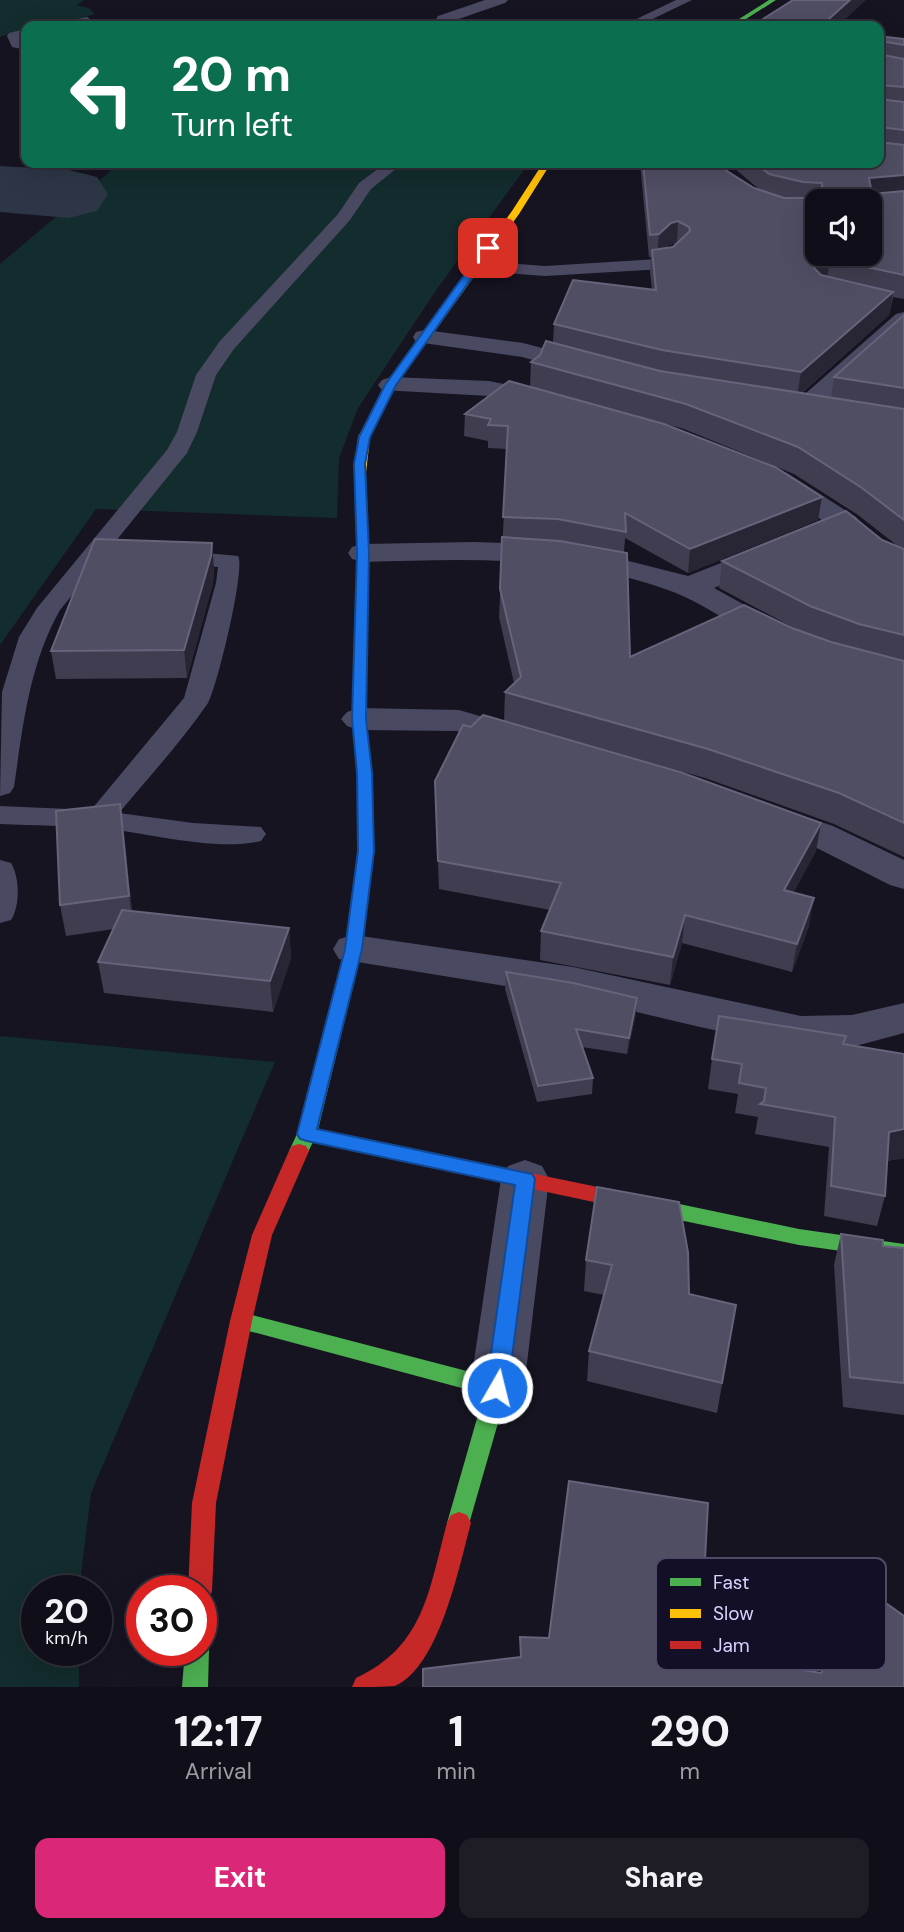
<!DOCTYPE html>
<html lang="en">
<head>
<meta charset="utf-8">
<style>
	:root { --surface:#100f19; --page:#1e1d26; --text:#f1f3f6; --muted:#9c9ca2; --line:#302f38; --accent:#db2777 }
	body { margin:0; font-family:"DM Sans",sans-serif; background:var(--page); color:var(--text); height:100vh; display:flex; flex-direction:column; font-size:26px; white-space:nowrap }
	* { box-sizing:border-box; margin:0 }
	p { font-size:23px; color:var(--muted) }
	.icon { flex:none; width:38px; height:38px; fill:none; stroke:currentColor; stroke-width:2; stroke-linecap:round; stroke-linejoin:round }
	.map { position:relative; height:1687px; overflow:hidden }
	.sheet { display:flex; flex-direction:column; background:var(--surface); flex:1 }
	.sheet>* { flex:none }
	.banner { position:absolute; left:21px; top:21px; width:863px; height:147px; border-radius:14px; box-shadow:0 7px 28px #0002,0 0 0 2px var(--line); background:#0b6e4f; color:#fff; overflow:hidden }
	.buttons { position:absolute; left:805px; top:189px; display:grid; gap:14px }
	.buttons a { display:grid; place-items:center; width:77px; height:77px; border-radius:14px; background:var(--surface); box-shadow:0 7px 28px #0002,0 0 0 2px var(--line); font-size:35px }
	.speed { position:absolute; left:21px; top:1575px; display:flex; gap:14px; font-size:35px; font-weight:700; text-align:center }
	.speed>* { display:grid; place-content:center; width:91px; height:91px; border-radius:50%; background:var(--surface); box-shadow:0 7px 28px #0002,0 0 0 2px var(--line); line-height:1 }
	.speed small { font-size:18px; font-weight:400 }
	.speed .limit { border:10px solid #d22; background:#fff; color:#111 }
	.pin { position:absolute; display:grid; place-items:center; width:60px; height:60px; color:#fff; margin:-30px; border-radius:14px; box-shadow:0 4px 10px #0006 }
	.me { position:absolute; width:77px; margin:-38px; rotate:8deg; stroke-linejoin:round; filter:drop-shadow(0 0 5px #0008) }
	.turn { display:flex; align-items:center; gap:24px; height:147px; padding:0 35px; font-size:32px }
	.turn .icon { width:91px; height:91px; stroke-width:2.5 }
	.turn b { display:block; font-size:49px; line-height:60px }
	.eta { display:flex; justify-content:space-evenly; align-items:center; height:119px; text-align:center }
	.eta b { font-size:42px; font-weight:800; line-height:49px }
	.action { display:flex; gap:14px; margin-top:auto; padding:14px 35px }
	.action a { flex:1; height:80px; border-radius:14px; background:var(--accent); color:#fff; font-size:28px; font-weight:800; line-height:80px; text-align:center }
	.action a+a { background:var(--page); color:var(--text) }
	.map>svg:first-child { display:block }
	.green { fill:#132c2d }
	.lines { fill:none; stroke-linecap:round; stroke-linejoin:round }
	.taxiway { fill:#2c3646; fill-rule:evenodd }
	.lane { fill:#4a4962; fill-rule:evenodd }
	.street { fill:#4a4962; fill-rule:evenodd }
	.fast { fill:#4caf50; fill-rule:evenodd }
	.slow { fill:#ffc107; fill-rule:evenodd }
	.jam { fill:#c62828; fill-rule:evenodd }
	.wall { fill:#403d50; fill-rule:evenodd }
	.shaded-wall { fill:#282635 }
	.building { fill:#504e63; stroke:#66637b; stroke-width:2; fill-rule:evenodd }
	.route { fill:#1a73e8; stroke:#114b97; stroke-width:2 }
	.key { fill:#130f26; stroke:#4e4a67; stroke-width:2 }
	.key-label { font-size:19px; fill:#d9d4ff }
</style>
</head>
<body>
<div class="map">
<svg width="904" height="1687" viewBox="0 0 904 1687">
	<rect width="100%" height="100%" fill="#161421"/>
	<g class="green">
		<polygon points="0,0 84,0 77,5 89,8 95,14 69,22 26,26 26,29 0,37"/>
		<polygon points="120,163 529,163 437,289 358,408 339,458 337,518 96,509 0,645 0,264"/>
		<polygon points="0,1036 275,1062 91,1493 79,1591 37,1591 37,1650 79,1650 79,1687 0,1687"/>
	</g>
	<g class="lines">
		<polygon class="taxiway" points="0,166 69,170 97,177 108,194 97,211 69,218 0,212"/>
		<g class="lane">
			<polygon points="676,0 692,0 638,26 622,26"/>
			<path d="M386,163H403L371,189L350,220L234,349L216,375L197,432L187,453L60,610C29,665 23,726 14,787L10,793L0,796L2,692L19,637L37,608L167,450L177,432L196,375L220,341L338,214L359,183Z"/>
			<polygon points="677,246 686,251 669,268 663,269 545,276 475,271 466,266 475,261 545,266 658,259 671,247"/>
			<path d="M174,550L238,556C246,567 217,688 208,703C182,741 149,777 119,813L193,823L261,827L266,834L261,841C217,852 148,833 102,828C68,825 34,826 0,824V806L91,810L184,698L216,583L218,567L166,562L162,557L166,552Z"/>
			<path d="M0,860L11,863C20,878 20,906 11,920L0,923Z"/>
		</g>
		<g class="street">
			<polygon points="485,0 508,0 505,3 450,22 448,26 432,26 438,16"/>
			<polygon points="87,17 95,22 93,25 56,26 58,23"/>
			<polygon points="26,29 26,50 12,47 7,36 9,33"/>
			<polygon points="904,312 904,332 815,413 806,415 797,413 793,407 797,401 896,314"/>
			<polygon points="425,330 523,343 600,363 604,368 600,373 591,376 522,357 416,342 413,337 416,332"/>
			<polygon points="391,377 489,381 557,395 561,401 557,407 548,409 489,396 382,390 378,385 382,380"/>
			<polygon points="777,470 787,473 856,517 861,523 856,529 846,532 836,529 767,485 763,479 767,473"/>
			<path d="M474,542L530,544L585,550L688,576L759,548L770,545L781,548L785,554L781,560L714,588L788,629L792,636L788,643L776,646L764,643C736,627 706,605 676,593C576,554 468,559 363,562L352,559L348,553L352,547L363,544Z"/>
			<polygon points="359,708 459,710 535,732 540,740 535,748 522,751 457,731 359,730 347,726 341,719 347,712"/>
			<polygon points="770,805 833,826 904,860 904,889 890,885 805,842 757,825 751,817 757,809"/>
			<polygon points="354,935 573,967 801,1016 852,1015 904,1003 904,1033 852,1047 801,1048 700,1027 573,997 339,959 333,949 339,939"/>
			<polygon points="525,1160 542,1166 549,1179 524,1388 516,1405 497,1411 478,1405 470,1388 501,1179 508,1166"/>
		</g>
		<g class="fast">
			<polygon points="769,0 776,0 735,26 728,26"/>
			<polygon points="360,470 366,473 369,553 366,719 372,773 374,851 362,949 317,1134 306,1156 299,1158 292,1156 289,1151 297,1134 346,949 358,851 358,773 352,719 357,553 354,473"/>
			<polygon points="622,1192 799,1229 904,1244 904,1260 799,1245 622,1208 615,1206 612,1200 615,1194"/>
			<polygon points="241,1312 505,1381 508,1388 467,1531 459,1534 451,1531 447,1523 484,1394 234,1327 230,1321 234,1315"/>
			<polygon points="201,1639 206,1641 209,1650 208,1687 182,1687 185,1650 201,1650"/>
		</g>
		<polygon class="slow" points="543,163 551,163 519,214 396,385 370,437 366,473 360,476 356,475 358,437 386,385 512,211"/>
		<g class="jam">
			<polygon points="307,1127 622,1192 629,1194 632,1200 629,1206 622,1208 307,1141 300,1139 297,1134 300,1129"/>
			<polygon points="299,1144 306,1146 309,1151 272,1235 252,1321 216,1503 212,1591 209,1599 201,1602 201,1591 188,1591 192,1503 230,1321 252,1235 289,1151 292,1146"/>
			<path d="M459,1512L467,1515L471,1523C459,1566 440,1666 395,1686C385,1687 364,1687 352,1687L356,1678C425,1646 429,1589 447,1523L451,1515Z"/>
		</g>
	</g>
	<g class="wall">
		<path d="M878,36L904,39V299L893,297L889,315L802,393L831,398L834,377L904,315V857L834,824L705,778L504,721L505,692L514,683L499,617L507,449L488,448V441L464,436L465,414L530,387L531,362L553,343L554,324L652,289L650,272L651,257H649L640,163H721L727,171L754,188L760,190L728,163H878ZM677,243L673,247L666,248L669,245ZM666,424L684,429L794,474L858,515L899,547L882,540L722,561L719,588L798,630L630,657L624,552L625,538L688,573L818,520Z"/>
		<polygon points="212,543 214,569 213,583 187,678 56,679 51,651"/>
		<polygon points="435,781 821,823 816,851 793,893 809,926 792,972 682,943 670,985 540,960 541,931 550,910 439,889"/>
		<polygon points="124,834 132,911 289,928 291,958 273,1012 104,993 98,962 114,929 66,936 60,905"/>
		<polygon points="506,972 636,1014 627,1054 582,1047 593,1078 592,1094 537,1102 505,989"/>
		<polygon points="846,1036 844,1044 904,1054 904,1158 887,1161 885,1196 877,1226 824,1216 829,1147 755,1134 758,1117 735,1113 738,1094 708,1089 712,1059"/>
		<polygon points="597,1187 689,1294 736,1305 717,1413 587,1381 589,1351 604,1295 584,1291 586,1260"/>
		<polygon points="841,1234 883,1246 904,1248 904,1415 843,1407 834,1265"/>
	</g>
	<g class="shaded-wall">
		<polygon points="850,0 866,0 838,26 821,26"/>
		<polygon points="904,175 904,195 866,199 869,178"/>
		<polygon points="678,221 677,243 669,245 657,256 659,234 671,223"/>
		<polygon points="830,259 827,281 814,268 819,261"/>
		<polygon points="893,292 889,315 797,397 801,372"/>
		<polygon points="822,497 818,520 688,573 690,549"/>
		<polygon points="212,543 214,569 213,583 187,678 184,650"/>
		<polygon points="120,804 124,834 133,927 129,896"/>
		<polygon points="821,823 816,851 779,918 784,890"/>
		<polygon points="814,898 809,926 792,972 797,944"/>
		<polygon points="685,915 682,943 670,985 673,957"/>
		<polygon points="289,928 291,958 273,1012 270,981"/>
		<polygon points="637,998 636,1014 627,1054 629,1038"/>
		<polygon points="904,1129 904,1158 882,1162 889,1132"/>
	</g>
	<g class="building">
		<polygon points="793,0 850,0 821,26 752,26"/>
		<polygon points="878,36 904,39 904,45 881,41 878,43"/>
		<path d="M878,54L904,59V87L879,85V99L904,102V130L879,127V142L904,145V175L869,178L872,194L904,191V275L830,259L819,261L814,268L821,275L893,292L801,372L662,350L554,324L573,280L656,290L652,250L673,247L690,231L689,227L678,221L671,223L659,234L650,235L643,163H721L727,171L754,188L784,198H822V183L803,182L769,174L755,163H878ZM817,201H870V254H817Z"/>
		<polygon points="904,315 904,388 834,377"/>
		<polygon points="546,341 660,371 904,409 904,520 862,488 798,447 686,404 531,362 540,355"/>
		<polygon points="509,381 664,424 775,467 822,497 690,549 625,513 626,532 558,519 503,517 508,426 488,425 491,419 465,414"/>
		<polygon points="846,511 882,540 904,549 904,635 859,624 810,606 722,561"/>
		<polygon points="502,537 560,541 627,553 630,657 744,605 792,628 831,642 904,661 904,823 839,793 708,749 505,692 521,677 500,589"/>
		<polygon points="95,539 212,543 211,556 184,650 51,651"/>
		<polygon points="483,715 680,772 821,823 784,890 814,898 797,944 685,915 673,957 541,931 561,883 438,861 435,781 463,725 471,727"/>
		<polygon points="120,804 129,896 60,905 56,811"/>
		<polygon points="122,910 289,928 270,981 98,962"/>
		<polygon points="506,972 573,983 637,998 629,1038 576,1029 593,1078 538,1086"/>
		<polygon points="719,1016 846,1036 843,1044 904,1054 904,1129 889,1132 885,1196 831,1186 835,1117 760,1104 764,1101 766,1088 739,1083 742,1064 712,1059"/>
		<polygon points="597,1187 679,1202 688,1252 689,1294 736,1305 722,1383 589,1351 612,1265 586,1260"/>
		<polygon points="841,1234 883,1240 883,1246 904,1248 904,1383 850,1377"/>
		<polygon points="569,1481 708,1503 700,1654 821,1673 873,1594 904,1616 904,1687 423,1687 423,1669 521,1657 520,1637 549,1638"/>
	</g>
	<polygon class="route" points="485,246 493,248 396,385 370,437 365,464 369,553 366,719 372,773 374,851 362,949 317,1129 532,1174 535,1179 508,1388 505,1395 497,1397 489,1395 486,1388 515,1185 307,1141 300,1139 297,1134 345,949 358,851 357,773 352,719 357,553 354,464 359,437 385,385"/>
	<rect x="656" y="1558" width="230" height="112" rx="10" class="key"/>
	<rect x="670" y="1578" width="31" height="8" fill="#4caf50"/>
	<rect x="670" y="1609" width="31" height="9" fill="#ffc107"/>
	<rect x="670" y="1641" width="31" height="8" fill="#c62828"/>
	<g class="key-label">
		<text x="713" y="1589">Fast</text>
		<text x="713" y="1620">Slow</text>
		<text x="713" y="1652">Jam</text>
	</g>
</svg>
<div class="buttons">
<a><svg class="icon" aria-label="sound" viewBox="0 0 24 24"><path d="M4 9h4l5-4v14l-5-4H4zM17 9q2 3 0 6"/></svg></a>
</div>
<div class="speed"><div>20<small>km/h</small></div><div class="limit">30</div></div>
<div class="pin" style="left:488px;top:248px;background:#d93025"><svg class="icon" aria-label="arrive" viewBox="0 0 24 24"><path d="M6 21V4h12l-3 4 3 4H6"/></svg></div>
<svg class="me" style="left:497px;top:1388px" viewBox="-20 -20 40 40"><circle r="17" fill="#1a73e8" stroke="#fff" stroke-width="3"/><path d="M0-11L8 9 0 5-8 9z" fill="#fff"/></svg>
<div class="banner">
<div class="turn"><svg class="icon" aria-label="left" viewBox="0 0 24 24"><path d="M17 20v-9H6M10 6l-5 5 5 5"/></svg><div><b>20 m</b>Turn left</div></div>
</div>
</div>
<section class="sheet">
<div class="eta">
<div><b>12:17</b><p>Arrival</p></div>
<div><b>1</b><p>min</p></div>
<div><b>290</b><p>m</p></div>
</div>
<div class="action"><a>Exit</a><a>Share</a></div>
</section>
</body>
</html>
